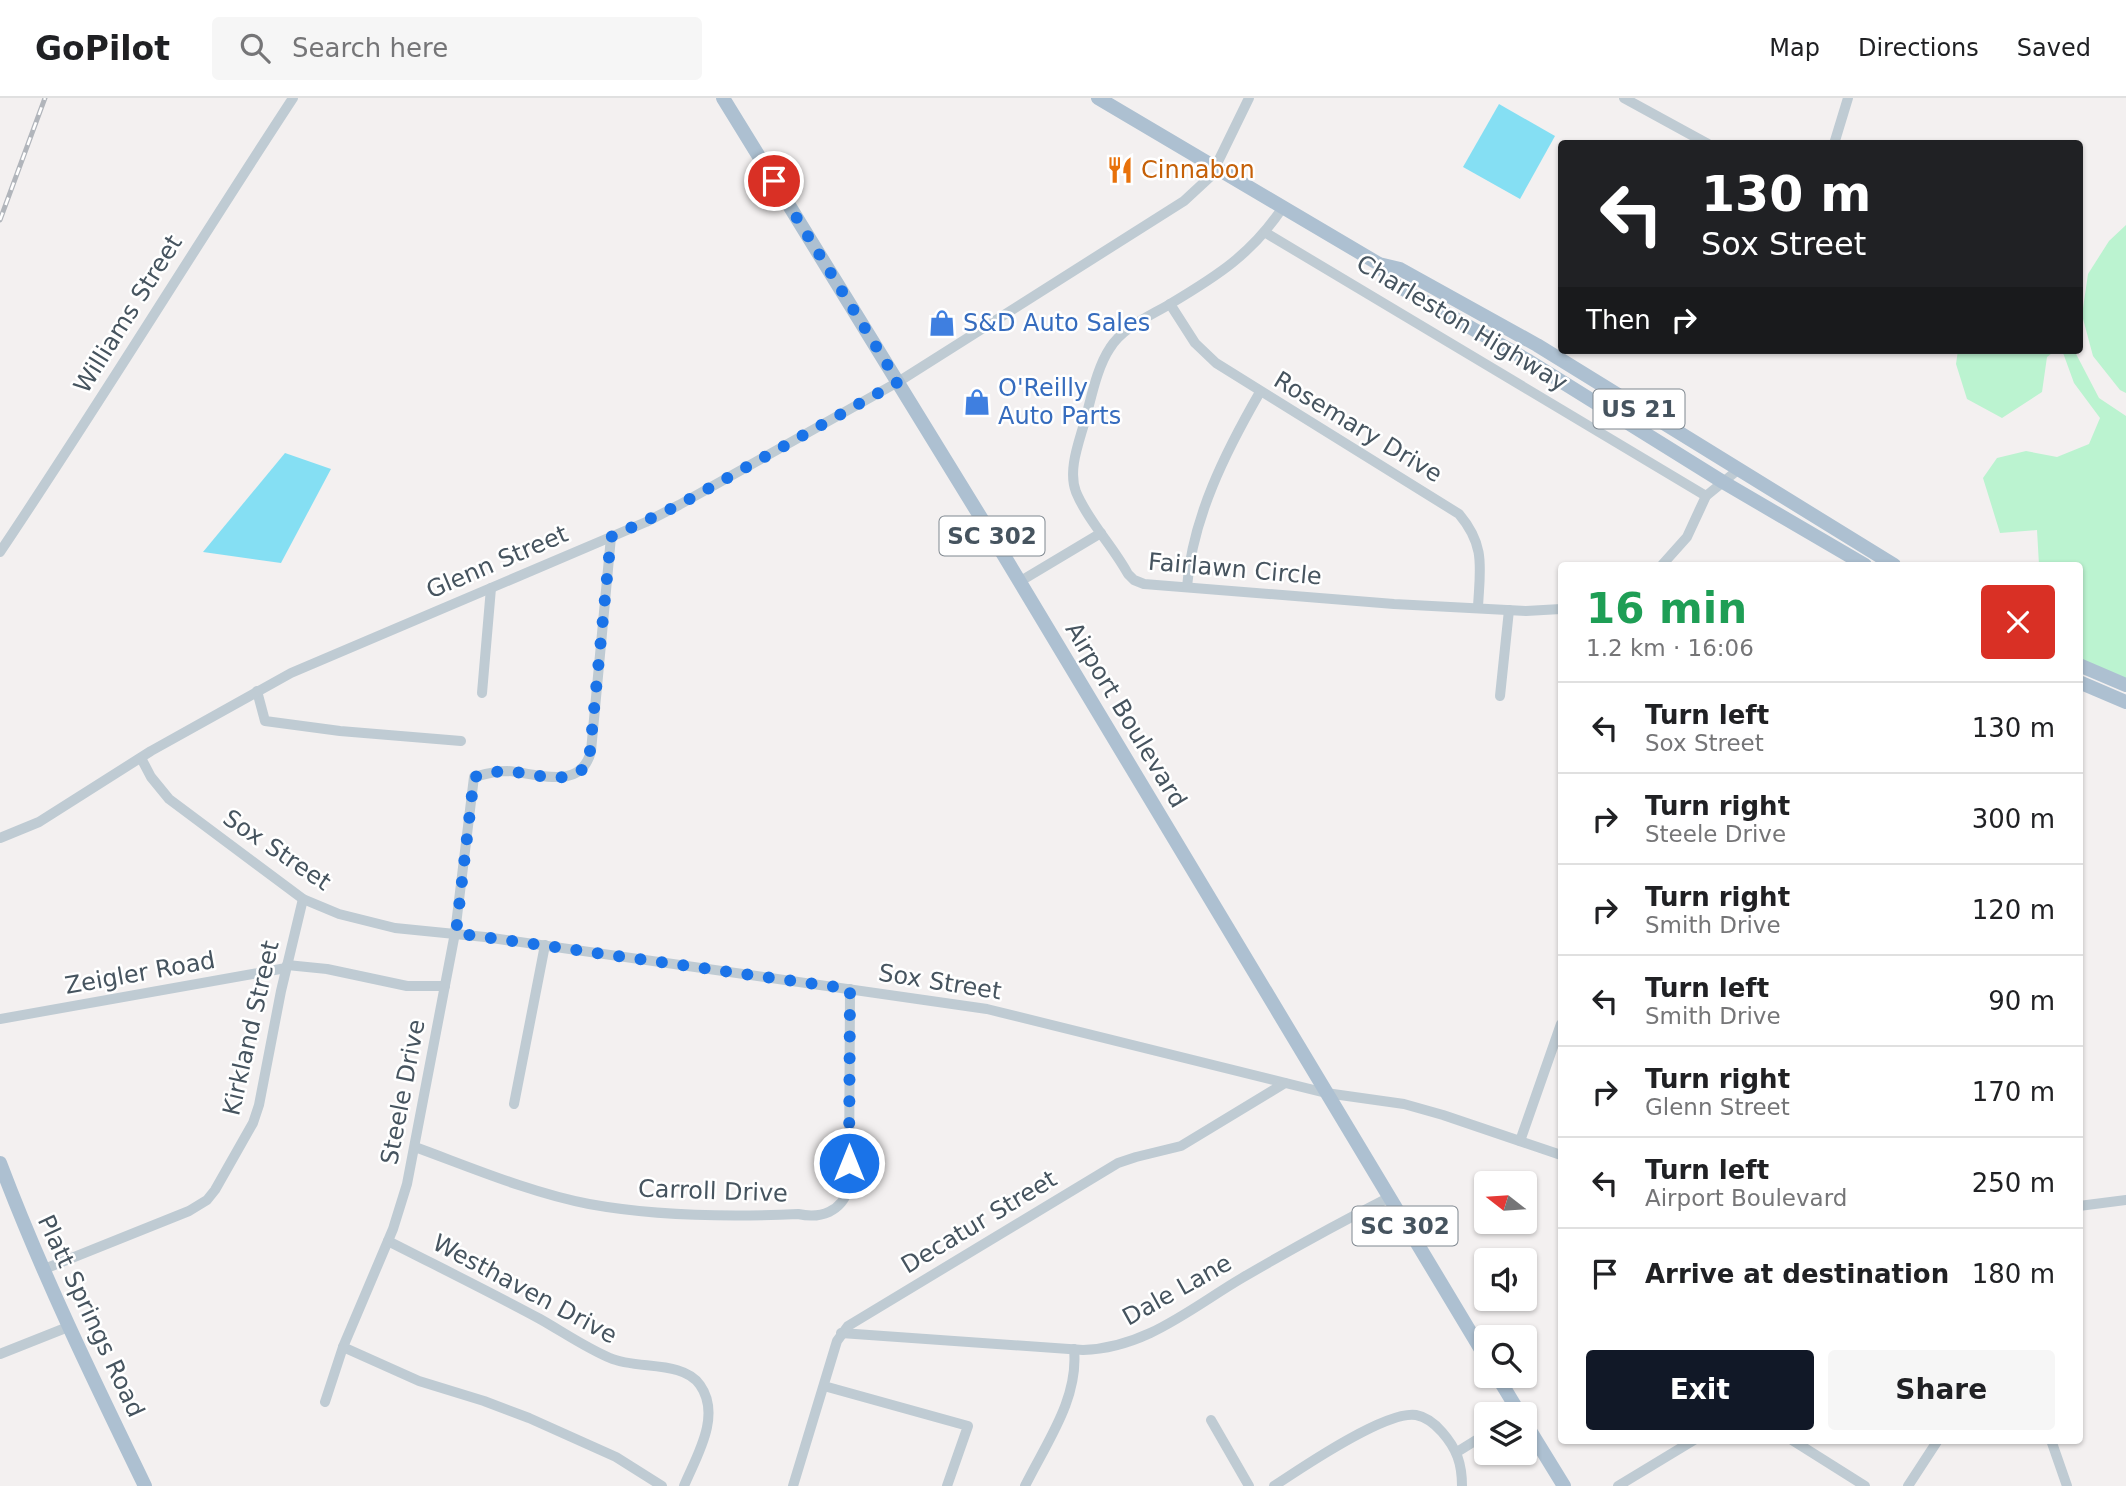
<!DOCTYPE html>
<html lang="en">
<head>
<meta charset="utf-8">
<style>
	:root { --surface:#fff; --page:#f6f6f6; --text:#202124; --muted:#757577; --line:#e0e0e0; --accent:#111827 }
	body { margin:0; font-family:"DejaVu Sans",sans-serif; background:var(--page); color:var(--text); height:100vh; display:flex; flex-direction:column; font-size:26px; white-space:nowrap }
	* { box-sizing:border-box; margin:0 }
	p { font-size:23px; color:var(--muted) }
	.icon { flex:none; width:38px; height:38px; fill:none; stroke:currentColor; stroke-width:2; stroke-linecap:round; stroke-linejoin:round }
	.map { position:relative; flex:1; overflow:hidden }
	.panel { position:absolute; left:1558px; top:464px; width:525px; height:882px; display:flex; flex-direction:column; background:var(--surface); border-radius:7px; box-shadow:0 2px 5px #0004 }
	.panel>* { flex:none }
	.top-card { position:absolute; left:1558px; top:42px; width:525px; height:214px; border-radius:7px; box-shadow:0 2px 5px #0004; background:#202124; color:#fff; overflow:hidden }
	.needle { width:46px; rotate:287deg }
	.buttons { position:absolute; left:1474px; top:1073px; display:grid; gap:14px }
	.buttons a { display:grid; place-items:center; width:63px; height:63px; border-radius:7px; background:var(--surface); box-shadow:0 2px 5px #0004; font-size:35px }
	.pin { position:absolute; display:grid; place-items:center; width:60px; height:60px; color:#fff; margin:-30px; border:4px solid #fff; border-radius:50%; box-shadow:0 2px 7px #0007 }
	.me { position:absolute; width:77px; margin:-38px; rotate:0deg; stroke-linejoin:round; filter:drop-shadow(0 0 5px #0008) }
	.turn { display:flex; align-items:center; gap:24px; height:147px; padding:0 28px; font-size:32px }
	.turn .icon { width:91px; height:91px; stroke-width:2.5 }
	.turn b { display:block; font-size:49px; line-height:60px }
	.then { display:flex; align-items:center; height:66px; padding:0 28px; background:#0003; gap:14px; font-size:26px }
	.round { display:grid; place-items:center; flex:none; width:74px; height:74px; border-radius:7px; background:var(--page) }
	.head { display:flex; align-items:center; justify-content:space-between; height:119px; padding:0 28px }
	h1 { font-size:42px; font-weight:700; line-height:52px; color:#1e9e55 }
	.primary-button { display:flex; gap:14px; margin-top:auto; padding:14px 28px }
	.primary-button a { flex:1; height:80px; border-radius:7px; background:var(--accent); color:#fff; font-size:28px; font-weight:700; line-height:80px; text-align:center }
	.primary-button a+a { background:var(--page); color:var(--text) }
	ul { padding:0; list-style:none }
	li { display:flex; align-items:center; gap:21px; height:91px; padding:0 28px; border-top:2px solid var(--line) }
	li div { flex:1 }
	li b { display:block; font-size:26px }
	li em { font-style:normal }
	header { display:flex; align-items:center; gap:42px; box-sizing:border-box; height:98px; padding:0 35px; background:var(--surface); border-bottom:2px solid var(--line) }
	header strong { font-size:33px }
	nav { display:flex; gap:38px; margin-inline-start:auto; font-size:24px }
	.search { width:490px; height:63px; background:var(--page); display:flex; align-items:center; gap:18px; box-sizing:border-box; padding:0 24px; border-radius:7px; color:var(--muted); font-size:26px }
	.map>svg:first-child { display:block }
	.green { fill:#bbf3d0 }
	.water { fill:#85dff3 }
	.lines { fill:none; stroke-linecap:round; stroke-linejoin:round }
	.minor { stroke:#bfcbd3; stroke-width:10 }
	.major { stroke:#adc0d1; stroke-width:14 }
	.rail-casing { stroke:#b1b5bb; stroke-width:5 }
	.rail { stroke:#fff; stroke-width:2.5; stroke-dasharray:8; stroke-linecap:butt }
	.route { stroke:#1a73e8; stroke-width:12; stroke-dasharray:0 21.6 }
	.labels { text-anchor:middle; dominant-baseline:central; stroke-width:5; stroke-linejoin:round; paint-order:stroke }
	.shield { fill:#fff; stroke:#7e878f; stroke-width:2 }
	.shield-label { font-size:23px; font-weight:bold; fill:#46545f }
	.food-label { font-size:24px; fill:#c56008; stroke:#fff; text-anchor:start }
	.street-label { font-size:24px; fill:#46545f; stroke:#fff }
	.shop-label { font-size:24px; fill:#366cbe; stroke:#fff; text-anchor:start }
</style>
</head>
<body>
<header>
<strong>GoPilot</strong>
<div class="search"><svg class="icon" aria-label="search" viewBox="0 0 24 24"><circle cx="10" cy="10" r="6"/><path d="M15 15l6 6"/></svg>Search here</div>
<nav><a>Map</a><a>Directions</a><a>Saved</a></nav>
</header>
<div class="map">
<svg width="2126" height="1388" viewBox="0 0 2126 1388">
	<rect width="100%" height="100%" fill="#f3f0f0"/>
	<g class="green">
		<polygon points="2126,127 2126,295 2120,292 2093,258 2082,217 2088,176 2109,143"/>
		<polygon points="1958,252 2056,252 2047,259 2042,294 2002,320 1967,301 1956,266"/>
		<polygon points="2062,252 2074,252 2099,300 2126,318 2126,584 2079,566 2079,467 2039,467 2037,432 2000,435 1983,380 1997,360 2026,353 2057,359 2089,346 2100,320 2074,285"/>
	</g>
	<g class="water">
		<polygon points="1499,6 1555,38 1520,101 1463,69"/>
		<polygon points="285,355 331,371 281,465 203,454"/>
	</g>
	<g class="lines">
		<g class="minor">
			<polyline points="1624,0 1708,46"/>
			<polyline points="1834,46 1848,0"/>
			<path d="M1283,109C1252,156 1217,178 1170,206C1150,218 1123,229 1110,250C1096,271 1091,302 1084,326C1078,347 1068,373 1076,394C1088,423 1113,448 1128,476L1134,482L1144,486L1394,506L1526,513L1561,511"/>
			<polyline points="1266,135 1706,398"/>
			<path d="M1170,206L1195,245L1216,265L1459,416C1486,448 1480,470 1478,509"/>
			<path d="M0,454C100,305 194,151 293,0"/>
			<polyline points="1662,467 1687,439 1706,398 1739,371"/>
			<polyline points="1019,484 1101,435"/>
			<path d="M1187,489C1192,420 1226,353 1260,294"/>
			<polyline points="257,593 265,623 340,633 461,643"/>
			<polyline points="482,595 491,490"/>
			<polyline points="1500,598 1509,512"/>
			<polyline points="141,660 151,679 169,701 303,801 339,816 395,830 485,839 987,911 1326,995 1404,1006 1443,1017 1561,1057"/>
			<polyline points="0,740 39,724 151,653 291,575 646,424 679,407 898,284 1184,103 1211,78 1249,0"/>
			<polyline points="287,867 327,871 407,888 445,888"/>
			<polyline points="0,921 286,870"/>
			<polyline points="514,1006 545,847"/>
			<polyline points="1520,1043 1561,926"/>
			<path d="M415,1049C470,1069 531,1095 589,1106C655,1118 731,1119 798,1116C821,1121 841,1114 849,1090L850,891"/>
			<polyline points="2079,1108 2126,1102"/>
			<path d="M388,1143C439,1169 490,1194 540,1221C563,1234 586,1250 610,1260C637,1272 683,1262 700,1287C722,1318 696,1359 684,1388"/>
			<polyline points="42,1172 189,1113 207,1102 215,1092 253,1025 259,1007 281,893 303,801"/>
			<path d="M841,1235L1083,1252C1146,1250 1191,1210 1242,1180C1290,1152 1339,1125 1388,1100"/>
			<polyline points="343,1249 419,1283 484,1303 529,1320 616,1359 662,1388"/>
			<polyline points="0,1256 68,1229"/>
			<polyline points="824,1288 968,1328 947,1388"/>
			<path d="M325,1304L343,1249L393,1131L407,1086L455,835L474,679C485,676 495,673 507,673C537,675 581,694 591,653L611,439"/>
			<polyline points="1211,1322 1249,1388"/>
			<polyline points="1792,1342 1865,1388"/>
			<polyline points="2051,1342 2067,1388"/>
			<polyline points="1457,1354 1486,1336"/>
			<polyline points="793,1388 837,1243 848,1228 1118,1065 1136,1059 1181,1048 1285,985"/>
			<path d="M1025,1388C1046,1345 1079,1301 1074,1251"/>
			<path d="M1274,1388C1301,1370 1386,1312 1416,1317C1427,1319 1435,1326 1442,1334C1457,1351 1462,1366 1462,1388"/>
			<polyline points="1618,1388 1694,1342"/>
			<polyline points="1908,1388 1938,1342"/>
		</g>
		<g class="major">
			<polyline points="723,0 994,441 1486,1260"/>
			<polyline points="1098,0 1379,166 1400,171 1537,247 1894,467"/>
			<polyline points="1379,166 1391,184 1527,262 1723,384 1865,467"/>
			<polyline points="2079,567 2126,587"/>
			<polyline points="2079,584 2126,604"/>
			<path d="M0,1065C42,1176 93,1281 145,1388"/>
			<polyline points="1497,1278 1520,1316"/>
			<polyline points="1524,1323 1564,1388"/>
		</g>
		<defs>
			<polyline id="rail" points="0,122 45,0"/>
		</defs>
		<use href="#rail" class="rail-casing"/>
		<use href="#rail" class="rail"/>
	</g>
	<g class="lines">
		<path class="route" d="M774,83L898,284L679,407L611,439L589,663C573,691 534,675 507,673C496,673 485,676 474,679L456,835L850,891L849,1065"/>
	</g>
	<defs>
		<symbol id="restaurant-bare" viewBox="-9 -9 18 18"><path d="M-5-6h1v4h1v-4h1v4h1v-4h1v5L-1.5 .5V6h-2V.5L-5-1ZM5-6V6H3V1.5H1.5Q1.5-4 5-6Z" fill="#e8710a" stroke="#fff" stroke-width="2.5" paint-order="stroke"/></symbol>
		<symbol id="shop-bare" viewBox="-9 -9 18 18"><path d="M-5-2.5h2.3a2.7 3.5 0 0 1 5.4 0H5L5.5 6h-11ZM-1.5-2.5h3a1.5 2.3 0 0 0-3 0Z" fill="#3f7fe0" stroke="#fff" stroke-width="2.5" paint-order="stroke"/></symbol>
	</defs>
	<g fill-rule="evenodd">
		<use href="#restaurant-bare" x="1101" y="53" width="38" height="38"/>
		<use href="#shop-bare" x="923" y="206" width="38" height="38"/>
		<use href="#shop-bare" x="958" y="285" width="38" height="38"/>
	</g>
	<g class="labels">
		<g class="shield">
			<rect x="1593.5" y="291.5" width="91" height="39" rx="5"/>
			<rect x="939.5" y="418.5" width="105" height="39" rx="5"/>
			<rect x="1352.5" y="1108.5" width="105" height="39" rx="5"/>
		</g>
		<g class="shield-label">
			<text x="1639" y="311">US 21</text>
			<text x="992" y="438">SC 302</text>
			<text x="1405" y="1128">SC 302</text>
		</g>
		<g class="food-label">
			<text x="1141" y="72">Cinnabon</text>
		</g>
		<g class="street-label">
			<text transform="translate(128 216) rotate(-58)">Williams Street</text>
			<text transform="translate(1462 225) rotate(31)">Charleston Highway</text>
			<text transform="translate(1358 329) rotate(31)">Rosemary Drive</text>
			<text transform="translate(497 464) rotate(-23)">Glenn Street</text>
			<text transform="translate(1235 471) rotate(5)">Fairlawn Circle</text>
			<text transform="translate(1126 617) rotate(59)">Airport Boulevard</text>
			<text transform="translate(277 752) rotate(34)">Sox Street</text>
			<text transform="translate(140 875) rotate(-10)">Zeigler Road</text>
			<text transform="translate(940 884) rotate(9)">Sox Street</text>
			<text transform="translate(251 930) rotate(-77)">Kirkland Street</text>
			<text transform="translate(403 994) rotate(-79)">Steele Drive</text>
			<text transform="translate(713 1093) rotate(2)">Carroll Drive</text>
			<text transform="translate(979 1124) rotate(-31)">Decatur Street</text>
			<text transform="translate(525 1191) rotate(28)">Westhaven Drive</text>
			<text transform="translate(1177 1192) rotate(-29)">Dale Lane</text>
			<text transform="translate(91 1218) rotate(65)">Platt Springs Road</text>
		</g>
		<g class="shop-label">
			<text x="963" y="225">S&amp;D Auto Sales</text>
			<text x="998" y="290">O'Reilly<tspan x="998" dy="28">Auto Parts</tspan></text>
		</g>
	</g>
</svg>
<div class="buttons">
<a><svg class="needle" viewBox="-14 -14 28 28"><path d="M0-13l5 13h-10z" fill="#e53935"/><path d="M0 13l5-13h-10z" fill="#757577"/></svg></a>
<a><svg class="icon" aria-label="sound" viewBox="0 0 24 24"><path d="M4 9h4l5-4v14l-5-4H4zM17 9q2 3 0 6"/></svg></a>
<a><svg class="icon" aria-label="search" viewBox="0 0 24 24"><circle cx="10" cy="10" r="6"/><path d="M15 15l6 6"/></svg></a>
<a><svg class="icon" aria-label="layers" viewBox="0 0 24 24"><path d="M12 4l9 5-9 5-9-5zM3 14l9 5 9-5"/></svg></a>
</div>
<div class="pin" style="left:774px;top:83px;background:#d93025"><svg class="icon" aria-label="arrive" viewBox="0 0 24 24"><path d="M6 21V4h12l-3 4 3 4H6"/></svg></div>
<svg class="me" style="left:849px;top:1065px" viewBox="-20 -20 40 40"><circle r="17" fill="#1a73e8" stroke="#fff" stroke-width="3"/><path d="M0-11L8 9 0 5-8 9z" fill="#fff"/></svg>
<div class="top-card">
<div class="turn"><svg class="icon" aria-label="left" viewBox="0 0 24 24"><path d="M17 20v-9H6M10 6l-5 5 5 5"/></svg><div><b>130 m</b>Sox Street</div></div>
<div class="then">Then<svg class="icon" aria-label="right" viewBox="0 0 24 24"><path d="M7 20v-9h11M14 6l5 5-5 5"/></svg></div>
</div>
<section class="panel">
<div class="head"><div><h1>16 min</h1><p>1.2 km · 16:06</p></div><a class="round" style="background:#d93025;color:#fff"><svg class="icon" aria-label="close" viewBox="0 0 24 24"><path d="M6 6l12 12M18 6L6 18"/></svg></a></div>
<ul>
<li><svg class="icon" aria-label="left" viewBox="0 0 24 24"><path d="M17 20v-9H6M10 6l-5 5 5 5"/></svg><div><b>Turn left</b><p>Sox Street</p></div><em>130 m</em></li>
<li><svg class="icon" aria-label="right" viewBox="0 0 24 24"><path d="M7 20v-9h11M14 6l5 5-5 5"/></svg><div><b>Turn right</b><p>Steele Drive</p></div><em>300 m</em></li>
<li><svg class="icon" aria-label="right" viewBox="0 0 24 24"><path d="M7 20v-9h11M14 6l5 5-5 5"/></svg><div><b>Turn right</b><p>Smith Drive</p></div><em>120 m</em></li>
<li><svg class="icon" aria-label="left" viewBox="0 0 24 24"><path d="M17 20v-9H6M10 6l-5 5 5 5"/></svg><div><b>Turn left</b><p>Smith Drive</p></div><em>90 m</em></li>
<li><svg class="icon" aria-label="right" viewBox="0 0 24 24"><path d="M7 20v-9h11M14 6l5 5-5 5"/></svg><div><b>Turn right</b><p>Glenn Street</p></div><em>170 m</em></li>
<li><svg class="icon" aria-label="left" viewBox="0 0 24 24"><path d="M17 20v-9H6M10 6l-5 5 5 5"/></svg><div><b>Turn left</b><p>Airport Boulevard</p></div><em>250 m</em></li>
<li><svg class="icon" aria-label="arrive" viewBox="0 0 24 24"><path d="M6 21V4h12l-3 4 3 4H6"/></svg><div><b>Arrive at destination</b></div><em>180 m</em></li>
</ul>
<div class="primary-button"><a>Exit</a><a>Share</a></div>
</section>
</div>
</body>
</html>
